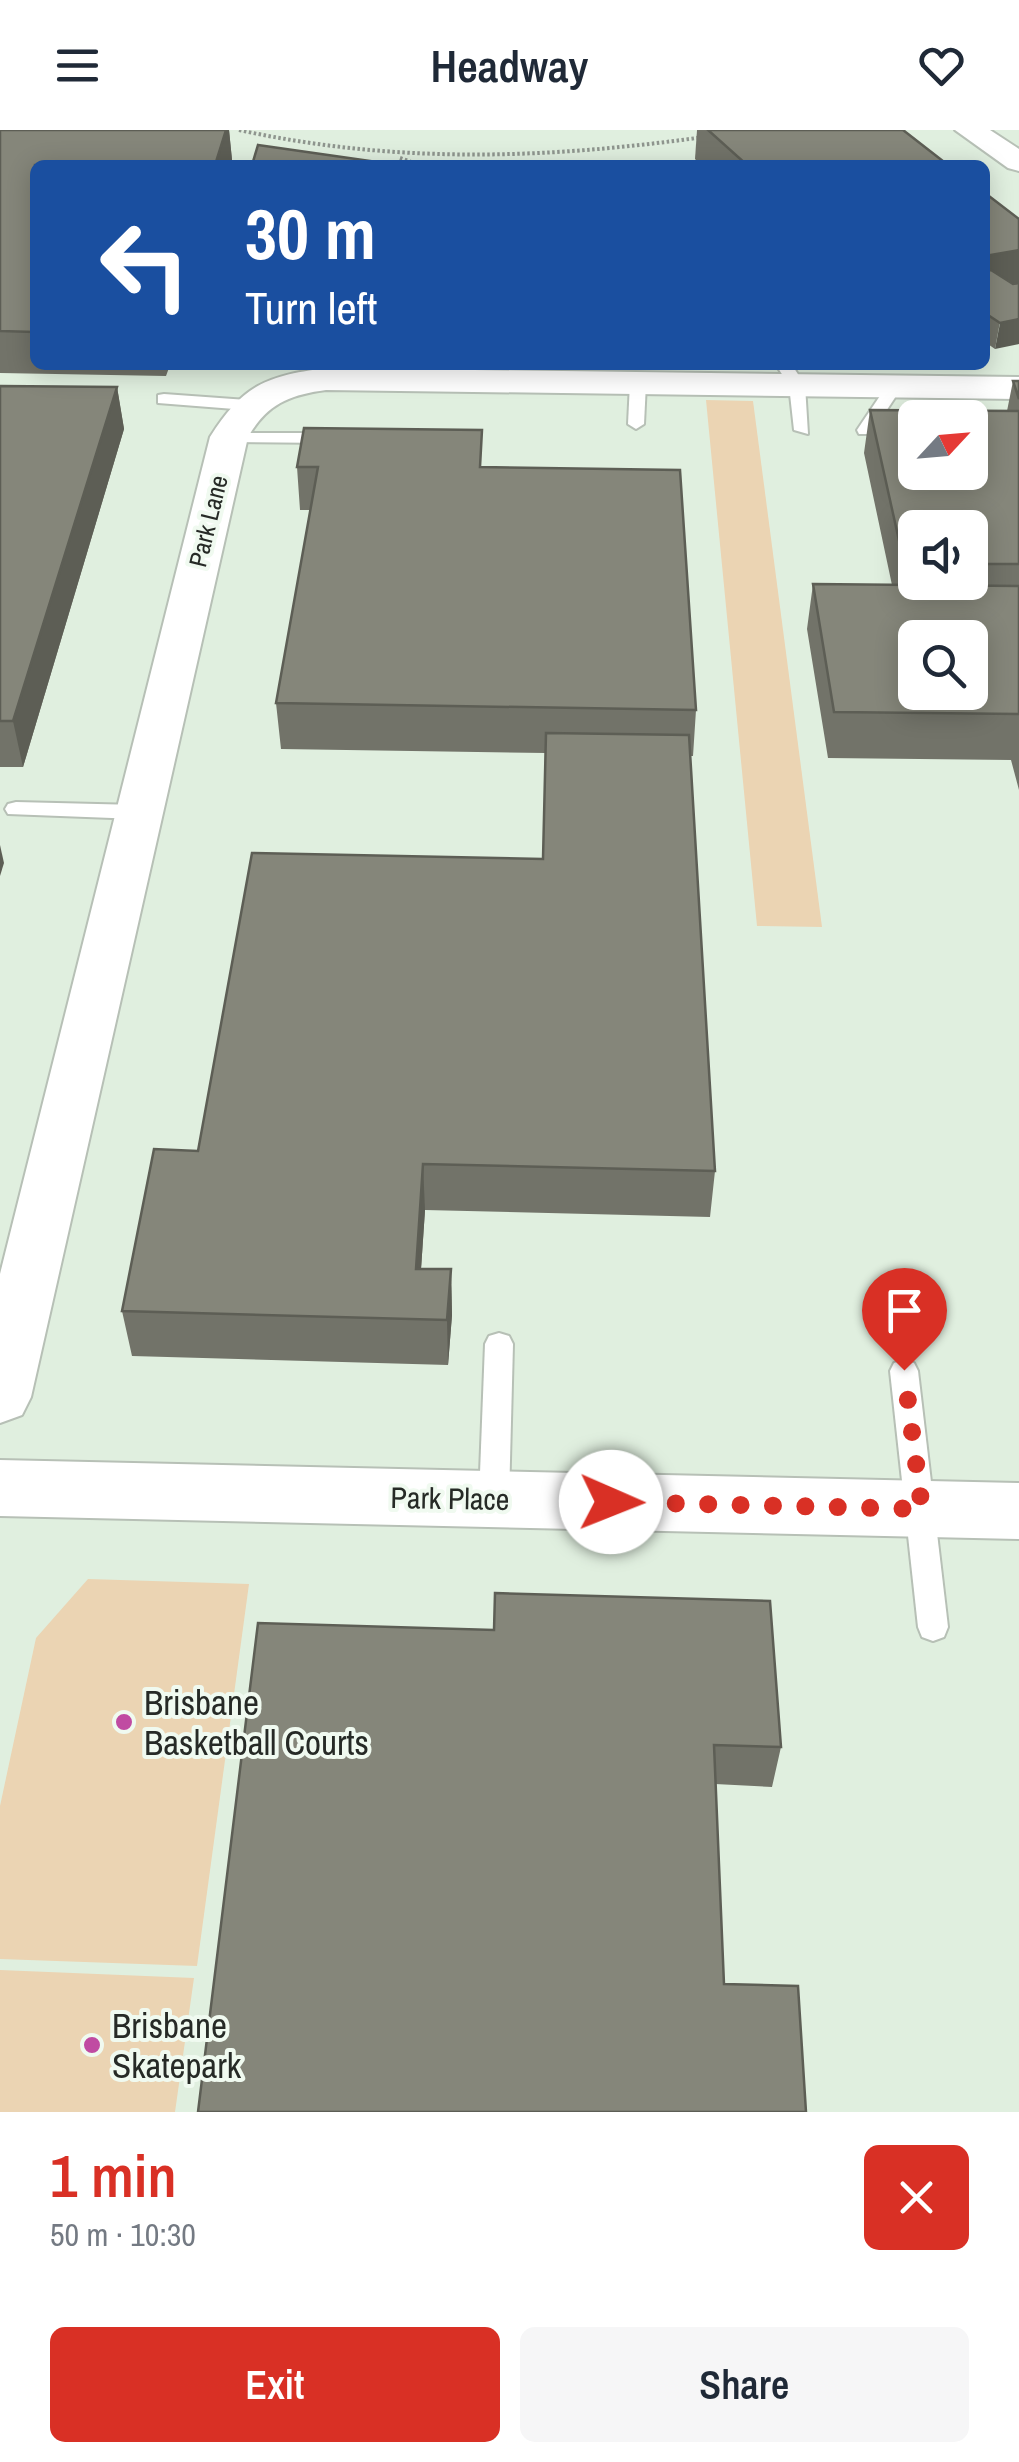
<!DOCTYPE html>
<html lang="en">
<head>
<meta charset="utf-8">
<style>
	:root { --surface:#fff; --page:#f6f6f7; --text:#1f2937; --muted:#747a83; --accent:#d93025 }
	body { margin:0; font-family:"Archivo Narrow",sans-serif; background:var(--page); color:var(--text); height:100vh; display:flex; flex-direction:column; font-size:38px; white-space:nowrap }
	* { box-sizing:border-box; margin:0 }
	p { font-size:32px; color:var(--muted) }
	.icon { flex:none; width:55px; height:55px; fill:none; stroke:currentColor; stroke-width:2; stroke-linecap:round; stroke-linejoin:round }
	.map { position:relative; height:1982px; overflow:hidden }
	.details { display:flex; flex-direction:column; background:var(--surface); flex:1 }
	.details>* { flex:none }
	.top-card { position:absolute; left:30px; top:30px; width:960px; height:210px; border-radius:15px; box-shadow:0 5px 25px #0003; background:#1a4fa0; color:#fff; overflow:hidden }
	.needle { width:65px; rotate:64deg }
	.fabs { position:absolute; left:898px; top:270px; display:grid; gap:20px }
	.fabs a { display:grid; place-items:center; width:90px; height:90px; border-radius:15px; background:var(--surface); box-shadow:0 5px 25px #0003; font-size:50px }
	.pin { position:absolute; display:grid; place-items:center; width:85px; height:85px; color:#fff; margin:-102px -42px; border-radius:50% 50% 50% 0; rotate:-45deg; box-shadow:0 0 10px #0007 }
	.pin .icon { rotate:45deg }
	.me { position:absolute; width:110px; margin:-55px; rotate:91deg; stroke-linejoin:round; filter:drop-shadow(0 0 8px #0008) }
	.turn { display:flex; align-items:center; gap:35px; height:210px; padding:0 50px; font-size:45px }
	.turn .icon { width:130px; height:130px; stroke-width:2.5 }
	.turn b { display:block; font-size:70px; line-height:85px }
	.round { display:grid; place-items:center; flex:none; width:105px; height:105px; border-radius:15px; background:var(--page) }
	.head { display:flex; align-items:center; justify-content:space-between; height:170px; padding:0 50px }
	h1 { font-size:60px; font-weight:600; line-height:75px; color:var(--accent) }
	.primary-button { display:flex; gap:20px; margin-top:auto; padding:20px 50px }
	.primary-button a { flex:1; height:115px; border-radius:15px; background:var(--accent); color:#fff; font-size:40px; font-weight:600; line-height:115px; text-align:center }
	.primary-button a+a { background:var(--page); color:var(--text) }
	header { display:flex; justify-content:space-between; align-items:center; height:130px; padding:0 50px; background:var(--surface); font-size:45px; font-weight:600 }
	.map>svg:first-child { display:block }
	.built { fill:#e0efdf; fill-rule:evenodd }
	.green { fill:#ebd4b3 }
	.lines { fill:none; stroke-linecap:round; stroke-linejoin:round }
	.service-casing { stroke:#b7c0b6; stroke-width:4 }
	.tertiary-casing { stroke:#b7c0b6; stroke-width:4 }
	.secondary-casing { stroke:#b7c0b6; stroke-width:4 }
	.path { stroke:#8f968f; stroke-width:4; stroke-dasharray:2.5 2.5; stroke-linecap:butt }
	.service { fill:#fff; fill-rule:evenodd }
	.tertiary { fill:#fff; fill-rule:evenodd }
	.secondary { fill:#fff; fill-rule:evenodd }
	.wall { fill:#727369; fill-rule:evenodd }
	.shaded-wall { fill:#5d5e55 }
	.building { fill:#85867a; stroke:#5d5e55; stroke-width:2.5; fill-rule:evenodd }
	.route { stroke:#d93025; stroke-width:18; stroke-dasharray:0 32.4 }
	.poi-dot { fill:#c04ba2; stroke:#f0faf0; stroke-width:4 }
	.labels { text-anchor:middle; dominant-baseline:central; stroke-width:8; stroke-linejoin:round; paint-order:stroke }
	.far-street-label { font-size:25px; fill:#262a26; stroke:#f0faf0 }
	.street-label { font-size:30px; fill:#262a26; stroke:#f0faf0 }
	.near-poi-label { font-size:35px; fill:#262a26; stroke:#f0faf0; text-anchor:start }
</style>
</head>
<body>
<header><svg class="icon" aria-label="menu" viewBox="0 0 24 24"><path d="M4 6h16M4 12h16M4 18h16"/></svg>Headway<svg class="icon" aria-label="heart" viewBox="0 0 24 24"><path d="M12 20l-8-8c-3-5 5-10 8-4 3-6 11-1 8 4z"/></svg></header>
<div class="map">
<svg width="1019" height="1982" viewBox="0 0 1019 1982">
	<rect width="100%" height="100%" fill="#f0faf0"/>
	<path class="built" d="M0,0H1019V1982H0ZM35,35H985V235H35ZM915,288H970V342H915ZM915,398H970V452H915ZM915,508H970V562H915Z"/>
	<g class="green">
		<polygon points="706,270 753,271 822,797 757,796"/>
		<polygon points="88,1449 249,1454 197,1836 0,1829 0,1676 36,1508"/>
		<polygon points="0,1840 194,1848 175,1982 0,1982"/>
	</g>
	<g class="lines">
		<defs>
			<g id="service">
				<polygon points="776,235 792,235 805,255 808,304 794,300 789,255"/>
				<polygon points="638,248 646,253 644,294 636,299 628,294 630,253"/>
				<polygon points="888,254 902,257 871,304 859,304 857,300"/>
				<polygon points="164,264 247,270 255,275 247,280 158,273 158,265"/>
				<polygon points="223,303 331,303 340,308 331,313 229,312 223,311"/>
				<polygon points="16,672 138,675 149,682 138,689 8,684 5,679 8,674"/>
				<polygon points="499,1203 509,1206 513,1214 509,1369 504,1378 494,1382 484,1378 479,1369 485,1214 489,1206"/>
				<polygon points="904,1230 914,1233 918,1241 948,1497 944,1507 933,1511 922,1507 918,1497 890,1241 894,1233"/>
			</g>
			<g id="tertiary">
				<path d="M326,238L1019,247V269L326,260C289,265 267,274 248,307L31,1267L22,1285L0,1293V1144L210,307C243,255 266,246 326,238Z"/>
				<polygon points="0,1330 1019,1353 1019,1409 0,1386"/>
			</g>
			<polygon id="secondary" points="955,0 990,0 1019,19 1019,41 1008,38"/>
		</defs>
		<use href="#service" class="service-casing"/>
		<use href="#tertiary" class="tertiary-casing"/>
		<use href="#secondary" class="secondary-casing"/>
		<g class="path">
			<path d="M239,0C395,34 546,29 704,7"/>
			<polyline points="400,28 420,35"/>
		</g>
		<use href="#service" class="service"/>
		<use href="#tertiary" class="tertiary"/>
		<use href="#secondary" class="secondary"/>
	</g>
	<g class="wall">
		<polygon points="0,0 229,0 232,30 35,35 35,235 170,235 166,246 0,243"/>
		<polygon points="697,0 903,0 948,35 701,35 695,29"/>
		<polygon points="985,63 1019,89 995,219 985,212"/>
		<path d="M1013,251H1019V660L1011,630L828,628L807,499L813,454L892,455L864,323L870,280L1007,281ZM915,398H970V452H915Z"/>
		<polygon points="0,256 117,257 124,299 23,637 0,637"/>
		<polygon points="297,337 483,337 696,580 693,626 690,626 715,1041 710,1087 425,1080 421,1139 451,1139 452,1185 448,1235 132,1226 122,1181 198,1021 543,729 546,623 281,619 276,573 310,380 300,380"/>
		<polygon points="258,1493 781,1617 772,1657 715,1654 724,1854"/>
	</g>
	<g class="shaded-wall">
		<polygon points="226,0 229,0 232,30 231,35 215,35"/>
		<polygon points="1019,120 1019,159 985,166 985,126"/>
		<polygon points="1019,189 1019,214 995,219 1000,193"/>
		<polygon points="117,257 124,299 23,637 13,591"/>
		<polygon points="0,715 4,733 0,746"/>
		<polygon points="423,1034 425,1080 418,1184 416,1139"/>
		<polygon points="451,1139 452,1185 448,1235 447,1190"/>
	</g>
	<g class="building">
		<polygon points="0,0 226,0 215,35 35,35 35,202 0,201"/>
		<polygon points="708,0 903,0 948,35 747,35"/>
		<polygon points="258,15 398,35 252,35"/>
		<polygon points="985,63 1019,89 1019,120 985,126"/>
		<polygon points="991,140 1013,154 1019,153 1019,189 1000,193 985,183 985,141"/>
		<polygon points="1013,251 1019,251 1019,269"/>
		<polygon points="0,256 117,257 13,591 0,591"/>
		<path d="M870,280L1019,281V434H970V398H915V433H904ZM915,288H970V342H915Z"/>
		<polygon points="304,298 482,300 480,337 680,340 696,580 276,573 318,337 297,337"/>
		<path d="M813,454L1019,456V584L834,582ZM915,508H970V562H915Z"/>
		<polygon points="546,603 689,605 715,1041 423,1034 416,1139 451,1139 447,1190 122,1181 154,1019 198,1021 252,723 543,729"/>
		<polygon points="495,1463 770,1471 781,1617 714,1615 724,1854 798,1856 806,1982 198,1982 258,1493 494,1500"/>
	</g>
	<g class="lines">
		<polyline class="route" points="611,1372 922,1379 904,1240"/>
	</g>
	<g class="poi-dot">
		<circle cx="124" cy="1592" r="10"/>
		<circle cx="92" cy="1915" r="10"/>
	</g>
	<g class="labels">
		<g class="far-street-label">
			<text transform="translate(208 391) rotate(-76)">Park Lane</text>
		</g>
		<g class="street-label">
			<text transform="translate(450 1368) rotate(1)">Park Place</text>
		</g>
		<g class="near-poi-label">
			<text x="144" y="1572">Brisbane<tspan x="144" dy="40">Basketball Courts</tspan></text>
			<text x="112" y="1895">Brisbane<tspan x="112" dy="40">Skatepark</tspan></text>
		</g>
	</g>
</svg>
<div class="fabs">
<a><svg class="needle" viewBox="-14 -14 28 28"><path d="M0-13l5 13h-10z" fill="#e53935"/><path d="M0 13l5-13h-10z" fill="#747a83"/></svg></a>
<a><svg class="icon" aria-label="sound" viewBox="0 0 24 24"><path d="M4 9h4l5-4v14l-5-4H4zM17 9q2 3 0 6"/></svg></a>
<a><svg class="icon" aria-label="search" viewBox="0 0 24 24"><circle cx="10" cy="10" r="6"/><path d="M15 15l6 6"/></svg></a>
</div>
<div class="pin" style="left:904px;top:1240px;background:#d93025"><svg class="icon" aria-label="arrive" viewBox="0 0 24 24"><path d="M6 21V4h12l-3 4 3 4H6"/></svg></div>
<svg class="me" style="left:611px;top:1372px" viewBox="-20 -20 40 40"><circle r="19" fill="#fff"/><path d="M0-13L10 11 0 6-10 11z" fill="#d93025"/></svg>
<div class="top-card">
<div class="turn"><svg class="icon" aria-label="left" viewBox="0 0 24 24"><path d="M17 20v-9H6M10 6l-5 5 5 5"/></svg><div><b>30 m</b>Turn left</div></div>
</div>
</div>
<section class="details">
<div class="head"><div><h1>1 min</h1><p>50 m · 10:30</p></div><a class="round" style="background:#d93025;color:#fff"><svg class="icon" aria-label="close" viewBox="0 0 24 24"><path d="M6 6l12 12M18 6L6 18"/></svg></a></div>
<div class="primary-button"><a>Exit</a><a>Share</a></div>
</section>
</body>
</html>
